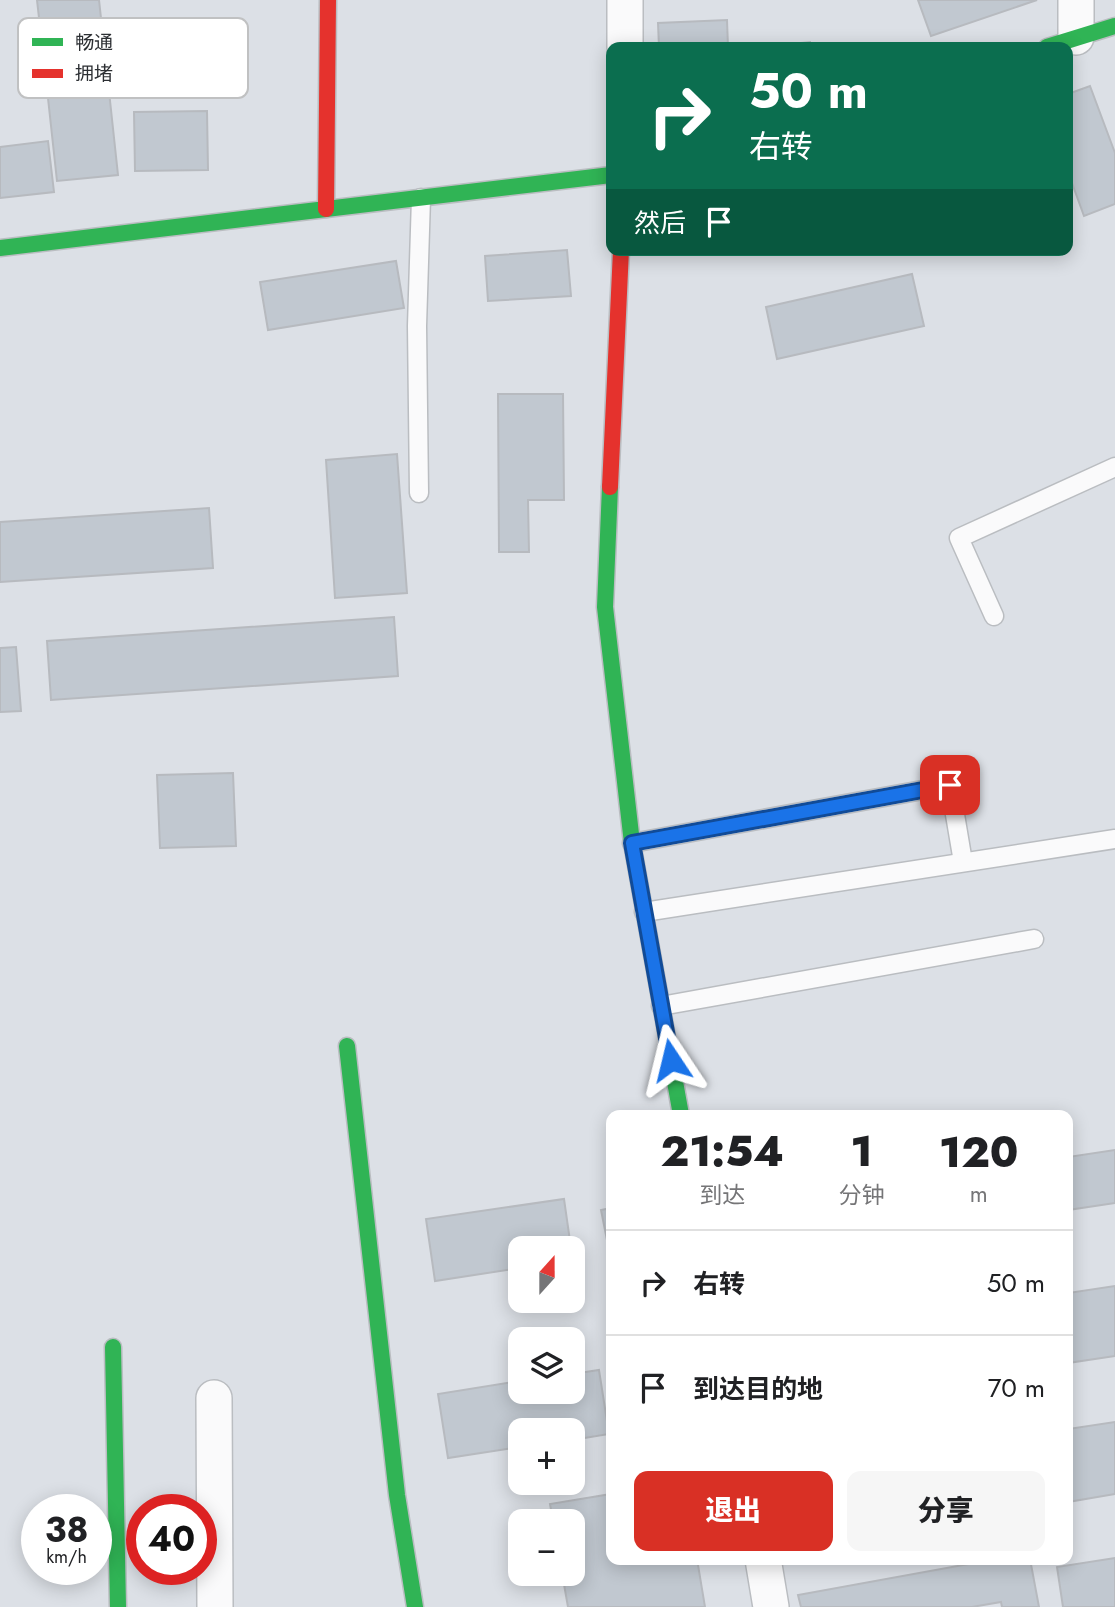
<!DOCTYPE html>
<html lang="zh">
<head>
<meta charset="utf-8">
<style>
	:root { --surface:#fff; --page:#f6f6f6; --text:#202124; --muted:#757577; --line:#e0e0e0; --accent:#d93025 }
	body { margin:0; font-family:Jost,"Noto Sans SC",sans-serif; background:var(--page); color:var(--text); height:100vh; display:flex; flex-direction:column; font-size:26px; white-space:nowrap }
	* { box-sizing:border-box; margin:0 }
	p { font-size:23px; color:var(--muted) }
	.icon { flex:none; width:38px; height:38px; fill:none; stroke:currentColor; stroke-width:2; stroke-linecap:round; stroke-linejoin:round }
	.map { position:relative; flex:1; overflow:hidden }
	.side { position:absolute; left:606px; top:1110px; width:467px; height:455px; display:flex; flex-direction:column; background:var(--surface); border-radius:14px; box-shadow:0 4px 18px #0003 }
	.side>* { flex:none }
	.guide { position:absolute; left:606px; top:42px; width:467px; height:214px; border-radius:14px; box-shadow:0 4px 18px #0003; background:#0b6e4f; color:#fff; overflow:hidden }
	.needle { width:46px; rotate:21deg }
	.tools { position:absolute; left:508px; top:1236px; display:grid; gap:14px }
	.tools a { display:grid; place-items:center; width:77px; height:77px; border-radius:14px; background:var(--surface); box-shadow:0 4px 18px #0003; font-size:35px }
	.speed { position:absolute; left:21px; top:1494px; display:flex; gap:14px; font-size:35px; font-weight:700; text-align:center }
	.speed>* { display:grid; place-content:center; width:91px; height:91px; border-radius:50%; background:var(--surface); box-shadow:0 4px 18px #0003; line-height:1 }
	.speed small { font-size:18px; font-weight:400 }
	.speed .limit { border:10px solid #d22; background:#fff; color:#111 }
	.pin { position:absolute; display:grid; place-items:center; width:60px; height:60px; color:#fff; margin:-30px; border-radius:14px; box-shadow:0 4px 10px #0006 }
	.me { position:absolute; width:77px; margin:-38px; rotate:350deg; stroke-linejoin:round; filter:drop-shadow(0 0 5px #0008) }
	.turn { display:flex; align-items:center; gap:24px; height:147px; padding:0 28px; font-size:32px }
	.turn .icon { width:91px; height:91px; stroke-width:2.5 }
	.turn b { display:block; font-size:49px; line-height:60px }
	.then { display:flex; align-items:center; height:66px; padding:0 28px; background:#0003; gap:14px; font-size:26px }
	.eta { display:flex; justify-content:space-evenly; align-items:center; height:119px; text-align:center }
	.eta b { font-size:42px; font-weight:800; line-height:49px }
	.primary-button { display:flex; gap:14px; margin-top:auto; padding:14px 28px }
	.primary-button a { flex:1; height:80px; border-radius:14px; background:var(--accent); color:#fff; font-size:28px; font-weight:800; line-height:80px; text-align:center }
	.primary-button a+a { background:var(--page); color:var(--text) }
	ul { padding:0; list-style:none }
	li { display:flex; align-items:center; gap:21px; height:105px; padding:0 28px; border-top:2px solid var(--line) }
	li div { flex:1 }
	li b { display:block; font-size:26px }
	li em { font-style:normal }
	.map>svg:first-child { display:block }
	.building { fill:#c1c8d0; stroke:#b7babf; stroke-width:2 }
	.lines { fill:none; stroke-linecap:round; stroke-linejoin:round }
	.lane-casing { stroke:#babdc1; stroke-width:21 }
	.street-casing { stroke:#babdc1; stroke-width:38 }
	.fast-casing { stroke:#babdc1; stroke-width:19 }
	.jam-casing { stroke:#babdc1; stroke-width:19 }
	.lane { stroke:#fafafb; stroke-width:18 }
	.street { stroke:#fafafb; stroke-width:35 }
	.fast { stroke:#30b455; stroke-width:16 }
	.jam { stroke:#e5322d; stroke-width:16 }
	.route-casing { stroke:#114b97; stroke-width:18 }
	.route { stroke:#1a73e8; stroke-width:12 }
	.key { fill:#fff; stroke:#c0c1c2; stroke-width:2 }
	.key-label { font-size:19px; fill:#2c2f33 }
</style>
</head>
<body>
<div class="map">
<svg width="1115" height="1607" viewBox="0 0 1115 1607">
	<rect width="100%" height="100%" fill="#dce0e6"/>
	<g class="building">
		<polygon points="37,0 99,0 108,82 47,89"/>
		<polygon points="918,0 1037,0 931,36"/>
		<polygon points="727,20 728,47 659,47 658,23"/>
		<polygon points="810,42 810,47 761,47"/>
		<polygon points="108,82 118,175 57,181 47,89"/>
		<polygon points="1090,86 1115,153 1115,204 1084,216 1068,172 1068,94"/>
		<polygon points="207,111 208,170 135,171 134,112"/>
		<polygon points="48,141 54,192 0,198 0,147"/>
		<polygon points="567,250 571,296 488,301 485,256"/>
		<polygon points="396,261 404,308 268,330 260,282"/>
		<polygon points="912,274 924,326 777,359 766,307"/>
		<polygon points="498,394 563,394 564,500 528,500 529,552 499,552"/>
		<polygon points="397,454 407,593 335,598 326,460"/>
		<polygon points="209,508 213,568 0,582 0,522"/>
		<polygon points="394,617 398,676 51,700 47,641"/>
		<polygon points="16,647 21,711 0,712 0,648"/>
		<polygon points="233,773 236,846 160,848 157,775"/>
		<polygon points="1115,1150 1115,1203 1068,1210 1068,1157"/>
		<polygon points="564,1199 571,1248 520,1248 520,1268 435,1281 426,1219"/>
		<polygon points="611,1208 611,1260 601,1210"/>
		<polygon points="1115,1286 1115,1356 1068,1363 1068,1293"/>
		<polygon points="599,1370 609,1434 572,1440 572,1430 520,1430 520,1447 448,1458 438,1394 520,1381 520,1391 572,1391 572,1374"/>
		<polygon points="1115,1422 1115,1494 1068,1502 1068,1429"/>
		<polygon points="611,1494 611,1559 697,1559 705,1607 568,1607 562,1573 572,1573 572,1521 553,1521 550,1504"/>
		<polygon points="1115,1558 1115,1607 1063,1607 1057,1567"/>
		<polygon points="996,1559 1030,1559 1039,1607 1002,1607 1001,1602 972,1607 801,1607 798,1595"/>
	</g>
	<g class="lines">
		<defs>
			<g id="lane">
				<polyline points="419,493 417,326 421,198"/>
				<polyline points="994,616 959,538 1115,467"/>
				<polyline points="632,843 950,785 963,862"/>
				<polyline points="644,912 1115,839"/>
				<polyline points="661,1006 1034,939"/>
			</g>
			<g id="street">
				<polyline points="1076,37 1076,0"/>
				<polyline points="625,47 625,0"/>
				<polyline points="214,1398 215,1607"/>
				<polyline points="763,1559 771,1607"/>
			</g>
			<g id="fast">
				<polyline points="1047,47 1115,26"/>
				<polyline points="0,248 611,175"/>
				<polyline points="610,487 605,607 632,843 681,1115"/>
				<polyline points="347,1046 397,1495 415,1607"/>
				<polyline points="113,1347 118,1607"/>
			</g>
			<g id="jam">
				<polyline points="326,209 328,0"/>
				<polyline points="610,487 621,250"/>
			</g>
		</defs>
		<use href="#lane" class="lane-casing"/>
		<use href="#street" class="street-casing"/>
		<use href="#fast" class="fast-casing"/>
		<use href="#jam" class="jam-casing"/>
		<use href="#lane" class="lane"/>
		<use href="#street" class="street"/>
		<use href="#fast" class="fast"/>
		<use href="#jam" class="jam"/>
	</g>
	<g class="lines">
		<defs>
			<polyline id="route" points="671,1060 632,843 950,785"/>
		</defs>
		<use href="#route" class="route-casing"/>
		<use href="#route" class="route"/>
	</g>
	<rect x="18" y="18" width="230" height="80" rx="10" class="key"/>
	<rect x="32" y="38" width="31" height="8" fill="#30b455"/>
	<rect x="32" y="69" width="31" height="9" fill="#e5322d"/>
	<g class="key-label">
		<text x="75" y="49">畅通</text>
		<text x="75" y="80">拥堵</text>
	</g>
</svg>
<div class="tools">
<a><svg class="needle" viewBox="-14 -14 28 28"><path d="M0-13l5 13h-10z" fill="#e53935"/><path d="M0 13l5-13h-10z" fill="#757577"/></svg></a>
<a><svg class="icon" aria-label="layers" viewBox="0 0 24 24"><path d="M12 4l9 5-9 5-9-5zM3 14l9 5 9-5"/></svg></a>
<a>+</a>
<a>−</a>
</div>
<div class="speed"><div>38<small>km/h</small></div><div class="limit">40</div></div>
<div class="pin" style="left:950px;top:785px;background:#d93025"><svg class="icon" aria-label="arrive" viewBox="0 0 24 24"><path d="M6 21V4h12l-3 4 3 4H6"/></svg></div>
<svg class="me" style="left:671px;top:1060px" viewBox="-20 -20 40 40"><path d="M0-17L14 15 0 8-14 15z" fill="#1a73e8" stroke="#fff" stroke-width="4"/></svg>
<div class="guide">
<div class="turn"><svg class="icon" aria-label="right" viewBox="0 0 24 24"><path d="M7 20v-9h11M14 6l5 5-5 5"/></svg><div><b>50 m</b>右转</div></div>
<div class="then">然后<svg class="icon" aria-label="arrive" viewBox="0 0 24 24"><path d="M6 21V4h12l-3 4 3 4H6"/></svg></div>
</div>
<section class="side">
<div class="eta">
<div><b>21:54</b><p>到达</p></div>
<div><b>1</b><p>分钟</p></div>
<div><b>120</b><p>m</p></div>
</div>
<ul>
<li><svg class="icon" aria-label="right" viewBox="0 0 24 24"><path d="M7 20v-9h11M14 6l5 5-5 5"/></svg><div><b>右转</b></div><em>50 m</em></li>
<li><svg class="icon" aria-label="arrive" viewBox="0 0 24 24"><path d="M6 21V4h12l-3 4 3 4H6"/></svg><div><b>到达目的地</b></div><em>70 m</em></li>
</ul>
<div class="primary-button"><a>退出</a><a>分享</a></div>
</section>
</div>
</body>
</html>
